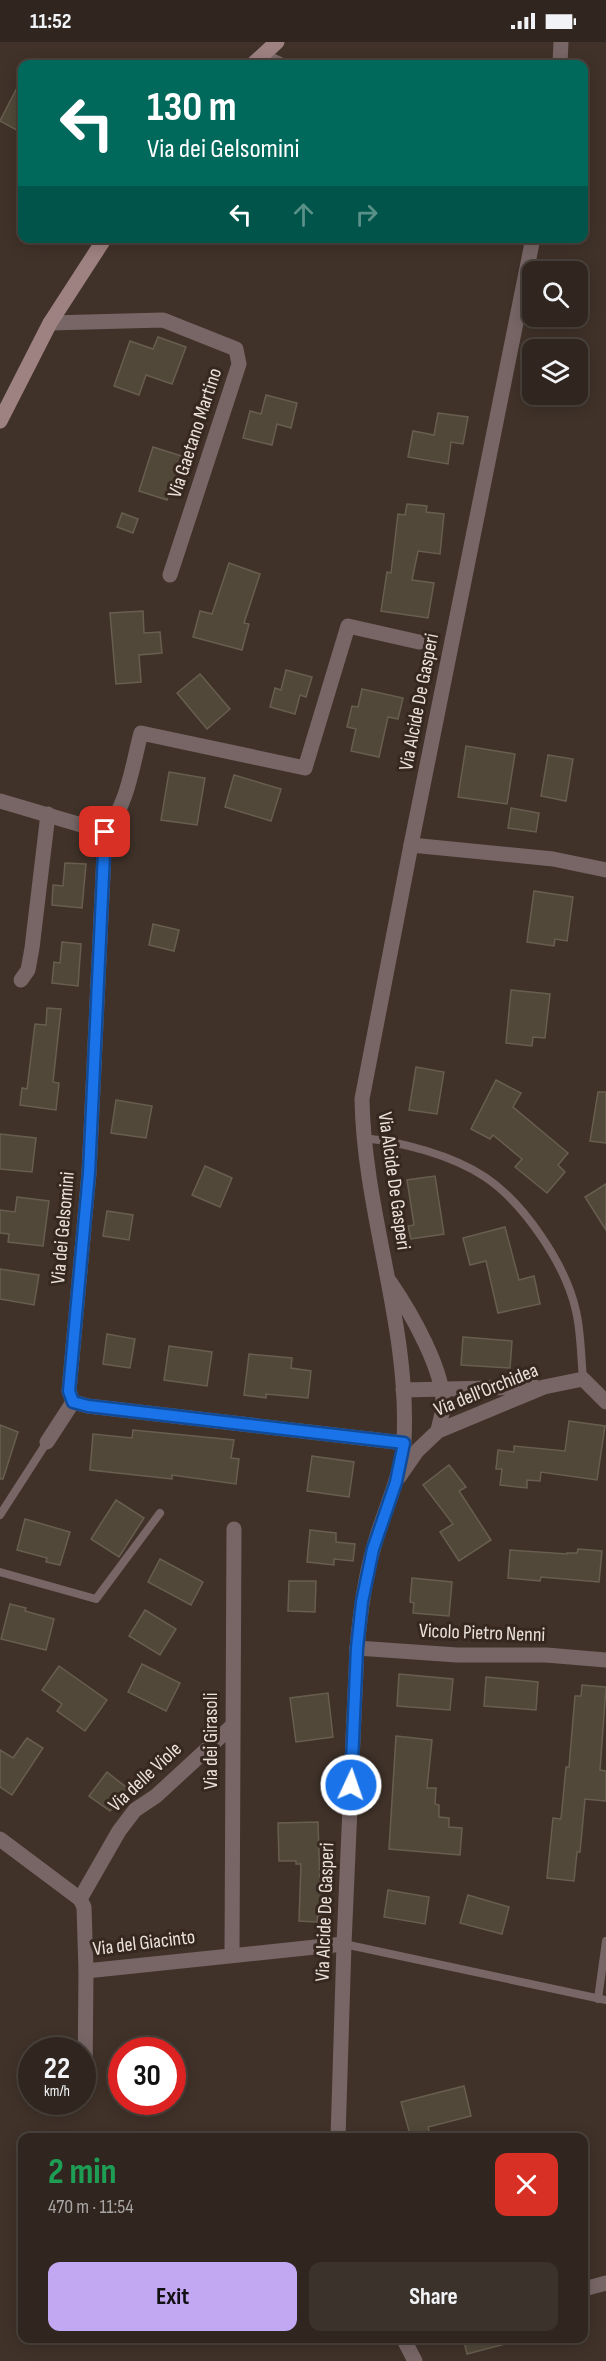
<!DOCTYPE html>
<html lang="en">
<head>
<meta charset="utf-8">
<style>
	:root { --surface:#30261f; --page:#3c322c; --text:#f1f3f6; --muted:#a8a5a4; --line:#4b433d; --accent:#c2a7f2 }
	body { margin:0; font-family:"Sofia Sans Condensed",sans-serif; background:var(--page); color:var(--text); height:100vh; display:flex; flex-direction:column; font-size:22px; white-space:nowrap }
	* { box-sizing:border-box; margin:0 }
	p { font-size:20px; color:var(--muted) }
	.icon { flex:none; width:33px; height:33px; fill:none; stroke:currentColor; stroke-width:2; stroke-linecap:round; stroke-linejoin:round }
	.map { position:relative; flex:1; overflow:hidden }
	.details { position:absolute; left:18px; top:2091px; width:570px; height:210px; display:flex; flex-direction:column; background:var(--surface); border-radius:12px; box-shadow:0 3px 15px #0003,0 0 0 2px var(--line) }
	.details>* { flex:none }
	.banner { position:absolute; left:18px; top:18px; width:570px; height:183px; border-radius:12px; box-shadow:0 3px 15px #0003,0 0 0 2px var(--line); background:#00695c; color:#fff; overflow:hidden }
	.controls { position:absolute; left:522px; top:219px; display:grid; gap:12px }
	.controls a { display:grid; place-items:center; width:66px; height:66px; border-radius:12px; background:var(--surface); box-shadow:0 3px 15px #0003,0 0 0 2px var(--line); font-size:30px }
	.speed { position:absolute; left:18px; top:1995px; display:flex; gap:12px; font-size:30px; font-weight:700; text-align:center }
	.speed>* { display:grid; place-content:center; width:78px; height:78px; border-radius:50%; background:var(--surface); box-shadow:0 3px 15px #0003,0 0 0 2px var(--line); line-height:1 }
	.speed small { font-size:15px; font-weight:400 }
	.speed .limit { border:9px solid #d22; background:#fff; color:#111 }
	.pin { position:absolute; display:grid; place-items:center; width:51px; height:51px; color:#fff; margin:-26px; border-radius:12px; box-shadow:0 3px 9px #0006 }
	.me { position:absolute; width:66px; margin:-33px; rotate:3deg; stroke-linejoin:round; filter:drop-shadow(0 0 4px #0008) }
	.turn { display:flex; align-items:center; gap:21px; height:126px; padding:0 30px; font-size:27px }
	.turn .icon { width:78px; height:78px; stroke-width:2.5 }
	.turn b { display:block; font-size:42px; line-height:51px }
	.lanes { display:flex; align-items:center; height:57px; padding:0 30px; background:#0003; justify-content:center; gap:30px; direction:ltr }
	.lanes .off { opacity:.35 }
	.round { display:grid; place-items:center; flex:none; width:63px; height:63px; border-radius:12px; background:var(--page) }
	.headline { display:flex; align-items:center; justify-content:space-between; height:102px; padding:0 30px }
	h1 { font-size:36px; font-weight:700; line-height:45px; color:#1e9e55 }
	.action { display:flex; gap:12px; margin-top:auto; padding:12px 30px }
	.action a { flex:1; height:69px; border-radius:12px; background:var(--accent); color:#111; font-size:24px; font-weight:700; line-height:69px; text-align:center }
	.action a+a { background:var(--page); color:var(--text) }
	.status { display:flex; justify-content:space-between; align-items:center; height:42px; padding:0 30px; background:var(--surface); direction:ltr }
	.status svg { height:16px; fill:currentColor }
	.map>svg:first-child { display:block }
	.building { fill:#514839; stroke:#685e4f; stroke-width:1.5 }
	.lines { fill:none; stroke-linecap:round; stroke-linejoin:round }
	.lane { stroke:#786666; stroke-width:8 }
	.street { stroke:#786666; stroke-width:15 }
	.secondary { stroke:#9e8181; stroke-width:15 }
	.route-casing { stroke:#114b97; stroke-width:15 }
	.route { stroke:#1a73e8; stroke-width:10 }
	.labels { text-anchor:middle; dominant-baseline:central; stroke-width:6; stroke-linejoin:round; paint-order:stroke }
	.street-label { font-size:20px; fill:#ebe2dc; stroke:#36281f }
</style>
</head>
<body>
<div class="status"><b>11:52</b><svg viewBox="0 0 49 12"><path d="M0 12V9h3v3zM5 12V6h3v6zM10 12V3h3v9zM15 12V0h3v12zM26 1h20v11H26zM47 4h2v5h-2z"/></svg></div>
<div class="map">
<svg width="606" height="2319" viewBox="0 0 606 2319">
	<rect width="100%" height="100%" fill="#403229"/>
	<g class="building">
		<polygon points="22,36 22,91 0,79"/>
		<polygon points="158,295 186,305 172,342 146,333 139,353 114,344 130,299 153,307"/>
		<polygon points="266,353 297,361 291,386 277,382 272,403 243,396 250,369 261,372"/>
		<polygon points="438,371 468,375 463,402 451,400 448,422 408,415 413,389 434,393"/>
		<polygon points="153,405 191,417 183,442 173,439 167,458 139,449"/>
		<polygon points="407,462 427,464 426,470 444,472 440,512 418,509 412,538 434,541 428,576 381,569 387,530 391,531 398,472 405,473"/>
		<polygon points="122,471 138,477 133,491 117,485"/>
		<polygon points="229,521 260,532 244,581 249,582 242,608 193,595 200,569 212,572"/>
		<polygon points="143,569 144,591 160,590 162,611 139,613 141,640 116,642 110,571"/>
		<polygon points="286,628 312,635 306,655 300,653 295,672 270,665 275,646 281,648"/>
		<polygon points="200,632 230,667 207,687 177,651"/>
		<polygon points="362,647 403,656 398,677 388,675 379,715 351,709 356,687 347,685 352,664 358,665"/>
		<polygon points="466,704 515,712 507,762 458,755"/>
		<polygon points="548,713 573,717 566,759 541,754"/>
		<polygon points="169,730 205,736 197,783 161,778"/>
		<polygon points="234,733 281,747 271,779 225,765"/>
		<polygon points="511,766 539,771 536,790 508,786"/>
		<polygon points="65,821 86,822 82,866 52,863 53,843 63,844"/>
		<polygon points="534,849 573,855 567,899 555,897 554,904 527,900"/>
		<polygon points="153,882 179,888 174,909 149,903"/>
		<polygon points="62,900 81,902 78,944 52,941 54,920 60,921"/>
		<polygon points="511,948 550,952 545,996 533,995 532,1004 506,1001"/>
		<polygon points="47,966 61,967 53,1040 59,1041 56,1068 20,1063 22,1046 27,1047 35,982 46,983"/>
		<polygon points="416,1025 444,1030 437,1072 409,1068"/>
		<polygon points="496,1038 521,1051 513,1065 568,1111 558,1123 565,1130 547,1151 515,1125 522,1117 493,1093 490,1097 471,1087"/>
		<polygon points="598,1050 606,1050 606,1101 590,1099"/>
		<polygon points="116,1058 152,1064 146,1096 111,1091"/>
		<polygon points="0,1092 36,1096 32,1130 0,1127"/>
		<polygon points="205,1124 232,1136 220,1165 192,1153"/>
		<polygon points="435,1134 444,1192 411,1197 408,1184 414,1183 407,1138"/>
		<polygon points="606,1142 606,1188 585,1155"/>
		<polygon points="17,1155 49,1159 43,1204 8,1200 9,1192 0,1191 0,1168 15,1170"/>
		<polygon points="107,1169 133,1173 129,1198 103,1194"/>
		<polygon points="505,1185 519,1238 534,1234 540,1262 498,1271 486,1219 470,1223 463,1196"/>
		<polygon points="0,1227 39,1233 34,1263 0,1257"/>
		<polygon points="107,1292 135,1297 130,1326 103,1322"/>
		<polygon points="463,1295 512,1299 510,1326 461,1323"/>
		<polygon points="169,1304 212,1310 207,1344 164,1338"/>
		<polygon points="249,1312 292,1316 291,1326 311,1329 308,1356 266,1352 266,1356 244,1353"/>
		<polygon points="569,1379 605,1384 597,1438 541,1430 540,1439 527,1438 527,1446 500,1443 502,1427 496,1427 498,1408 514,1410 514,1404 565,1409"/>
		<polygon points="0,1383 18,1390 3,1437 0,1437"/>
		<polygon points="133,1388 234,1398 231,1416 239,1417 236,1442 172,1433 172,1437 90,1428 93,1392 132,1396"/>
		<polygon points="312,1414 354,1420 349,1455 307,1449"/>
		<polygon points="449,1423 466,1445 459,1449 491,1498 459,1519 440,1490 453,1482 423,1443"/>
		<polygon points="116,1458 144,1476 119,1515 91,1497"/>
		<polygon points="25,1477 70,1490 60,1523 46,1520 47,1516 17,1508"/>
		<polygon points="310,1488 336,1491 336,1500 355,1502 353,1519 334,1517 334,1523 307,1520"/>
		<polygon points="578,1507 602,1509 599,1540 541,1535 540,1539 508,1536 510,1508 567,1512 567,1511 577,1511"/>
		<polygon points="160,1517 203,1540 191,1563 148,1540"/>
		<polygon points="412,1536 452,1540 449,1574 413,1571 414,1561 410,1560"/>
		<polygon points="289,1539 316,1539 315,1570 288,1569"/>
		<polygon points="10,1562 26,1566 25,1569 54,1577 46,1608 1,1597"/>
		<polygon points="145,1568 176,1587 160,1613 129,1594"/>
		<polygon points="142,1622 180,1641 166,1669 128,1650"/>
		<polygon points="59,1624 107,1658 85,1689 57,1669 62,1662 42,1648"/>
		<polygon points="399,1632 453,1637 450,1668 397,1664"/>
		<polygon points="486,1635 538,1640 536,1668 484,1664"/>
		<polygon points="582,1643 606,1645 600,1728 606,1729 606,1759 585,1757 580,1810 577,1810 574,1839 547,1836 553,1776 561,1777 566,1725 569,1725 575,1654 581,1654"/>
		<polygon points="328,1651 333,1695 296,1700 290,1656"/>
		<polygon points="396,1694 432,1698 427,1746 436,1746 435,1762 439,1763 439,1775 449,1776 449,1785 462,1786 460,1813 389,1807"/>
		<polygon points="27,1696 43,1706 12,1753 0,1745 0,1708 13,1716"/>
		<polygon points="107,1730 127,1746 110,1769 89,1754"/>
		<polygon points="318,1780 320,1844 328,1844 327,1874 318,1873 317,1880 299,1879 301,1822 296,1822 296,1819 279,1819 278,1781"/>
		<polygon points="388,1848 429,1855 425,1882 384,1875"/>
		<polygon points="468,1853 509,1865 502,1892 460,1881"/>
		<polygon points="464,2044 471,2074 428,2085 430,2093 411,2096 401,2060"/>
		<polygon points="463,2296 508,2296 509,2301 467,2312"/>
	</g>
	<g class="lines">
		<g class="lane">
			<path d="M363,1096C402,1100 452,1113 485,1135C524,1161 566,1223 576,1269C581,1290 581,1315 583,1337"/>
			<polyline points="0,1473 47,1400"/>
			<polyline points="0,1530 96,1557 160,1471"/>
			<polyline points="344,1902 606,1958"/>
			<polyline points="598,1957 606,1899"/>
		</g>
		<g class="street">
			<polyline points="262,14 279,22"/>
			<polyline points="560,22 561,0"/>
			<polyline points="50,281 163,278 236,307 239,322 170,533"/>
			<polyline points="0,759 105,790 89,1131 69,1349 73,1360 88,1364 404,1401"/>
			<path d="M105,790C128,762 132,725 141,691L305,726L348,584L419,600"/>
			<polyline points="411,803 553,817 606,828"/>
			<polyline points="21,938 28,928 32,906 48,772"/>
			<path d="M390,1240C410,1269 446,1331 443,1366C442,1374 439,1382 438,1389"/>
			<polyline points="403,1348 535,1345"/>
			<polyline points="47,1400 73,1360"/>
			<polyline points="399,1435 417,1409 438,1389 544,1345 583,1337 606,1360"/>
			<polyline points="357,1606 457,1613 546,1613 606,1618"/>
			<polyline points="0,1797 80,1857 84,1865 86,1929 344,1902"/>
			<polyline points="80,1857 119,1789 135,1768 156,1754 232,1684"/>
			<polyline points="232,1912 234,1487"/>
			<polyline points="85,2041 86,1929"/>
			<path d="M338,2096L344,1902L357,1606C360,1573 364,1540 373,1508C382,1472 401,1437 404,1399C410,1284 364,1172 362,1057L411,803L533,196"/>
			<polyline points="584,2247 606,2241"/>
			<polyline points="403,2296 415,2319"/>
		</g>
		<g class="secondary">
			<polyline points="253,22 277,0"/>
			<polyline points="0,379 50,281 105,196"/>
		</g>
	</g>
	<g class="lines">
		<defs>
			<polyline id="route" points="105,790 89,1131 69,1349 73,1360 88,1364 404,1401 396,1440 373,1507 362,1560 357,1606 351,1743"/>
		</defs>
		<use href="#route" class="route-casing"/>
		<use href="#route" class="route"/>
	</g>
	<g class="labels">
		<g class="street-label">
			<text transform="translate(195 391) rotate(-72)">Via Gaetano Martino</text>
			<text transform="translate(419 660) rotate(-79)">Via Alcide De Gasperi</text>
			<text transform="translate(394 1139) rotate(82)">Via Alcide De Gasperi</text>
			<text transform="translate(63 1186) rotate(-85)">Via dei Gelsomini</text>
			<text transform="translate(486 1348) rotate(-22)">Via dell'Orchidea</text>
			<text transform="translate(482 1591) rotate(2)">Vicolo Pietro Nenni</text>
			<text transform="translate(211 1699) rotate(-90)">Via dei Girasoli</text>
			<text transform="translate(145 1735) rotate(-43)">Via delle Viole</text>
			<text transform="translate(325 1870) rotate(-88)">Via Alcide De Gasperi</text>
			<text transform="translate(144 1901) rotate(-7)">Via del Giacinto</text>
		</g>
	</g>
</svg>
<div class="controls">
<a><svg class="icon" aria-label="search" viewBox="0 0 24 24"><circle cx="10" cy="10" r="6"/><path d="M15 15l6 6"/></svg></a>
<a><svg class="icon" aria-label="layers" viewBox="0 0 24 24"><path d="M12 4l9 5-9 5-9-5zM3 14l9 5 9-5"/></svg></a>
</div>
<div class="speed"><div>22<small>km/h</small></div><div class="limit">30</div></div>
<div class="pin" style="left:105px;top:790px;background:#d93025"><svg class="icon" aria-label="arrive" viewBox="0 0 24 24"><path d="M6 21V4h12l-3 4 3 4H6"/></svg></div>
<svg class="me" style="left:351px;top:1743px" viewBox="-20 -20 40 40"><circle r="17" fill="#1a73e8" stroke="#fff" stroke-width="3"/><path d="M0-11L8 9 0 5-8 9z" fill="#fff"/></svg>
<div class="banner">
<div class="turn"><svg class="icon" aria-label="left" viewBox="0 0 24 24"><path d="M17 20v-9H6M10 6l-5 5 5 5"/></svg><div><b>130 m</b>Via dei Gelsomini</div></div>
<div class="lanes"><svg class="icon" aria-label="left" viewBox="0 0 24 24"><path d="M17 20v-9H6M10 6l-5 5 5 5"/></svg><svg class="icon off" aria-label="ahead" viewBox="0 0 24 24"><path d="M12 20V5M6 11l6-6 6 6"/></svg><svg class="icon off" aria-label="right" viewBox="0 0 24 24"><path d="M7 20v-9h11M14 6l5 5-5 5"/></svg></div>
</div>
<section class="details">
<div class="headline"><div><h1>2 min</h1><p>470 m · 11:54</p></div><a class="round" style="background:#d93025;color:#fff"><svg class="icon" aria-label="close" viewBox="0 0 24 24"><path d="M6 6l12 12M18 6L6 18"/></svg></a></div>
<div class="action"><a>Exit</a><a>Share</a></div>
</section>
</div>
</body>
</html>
